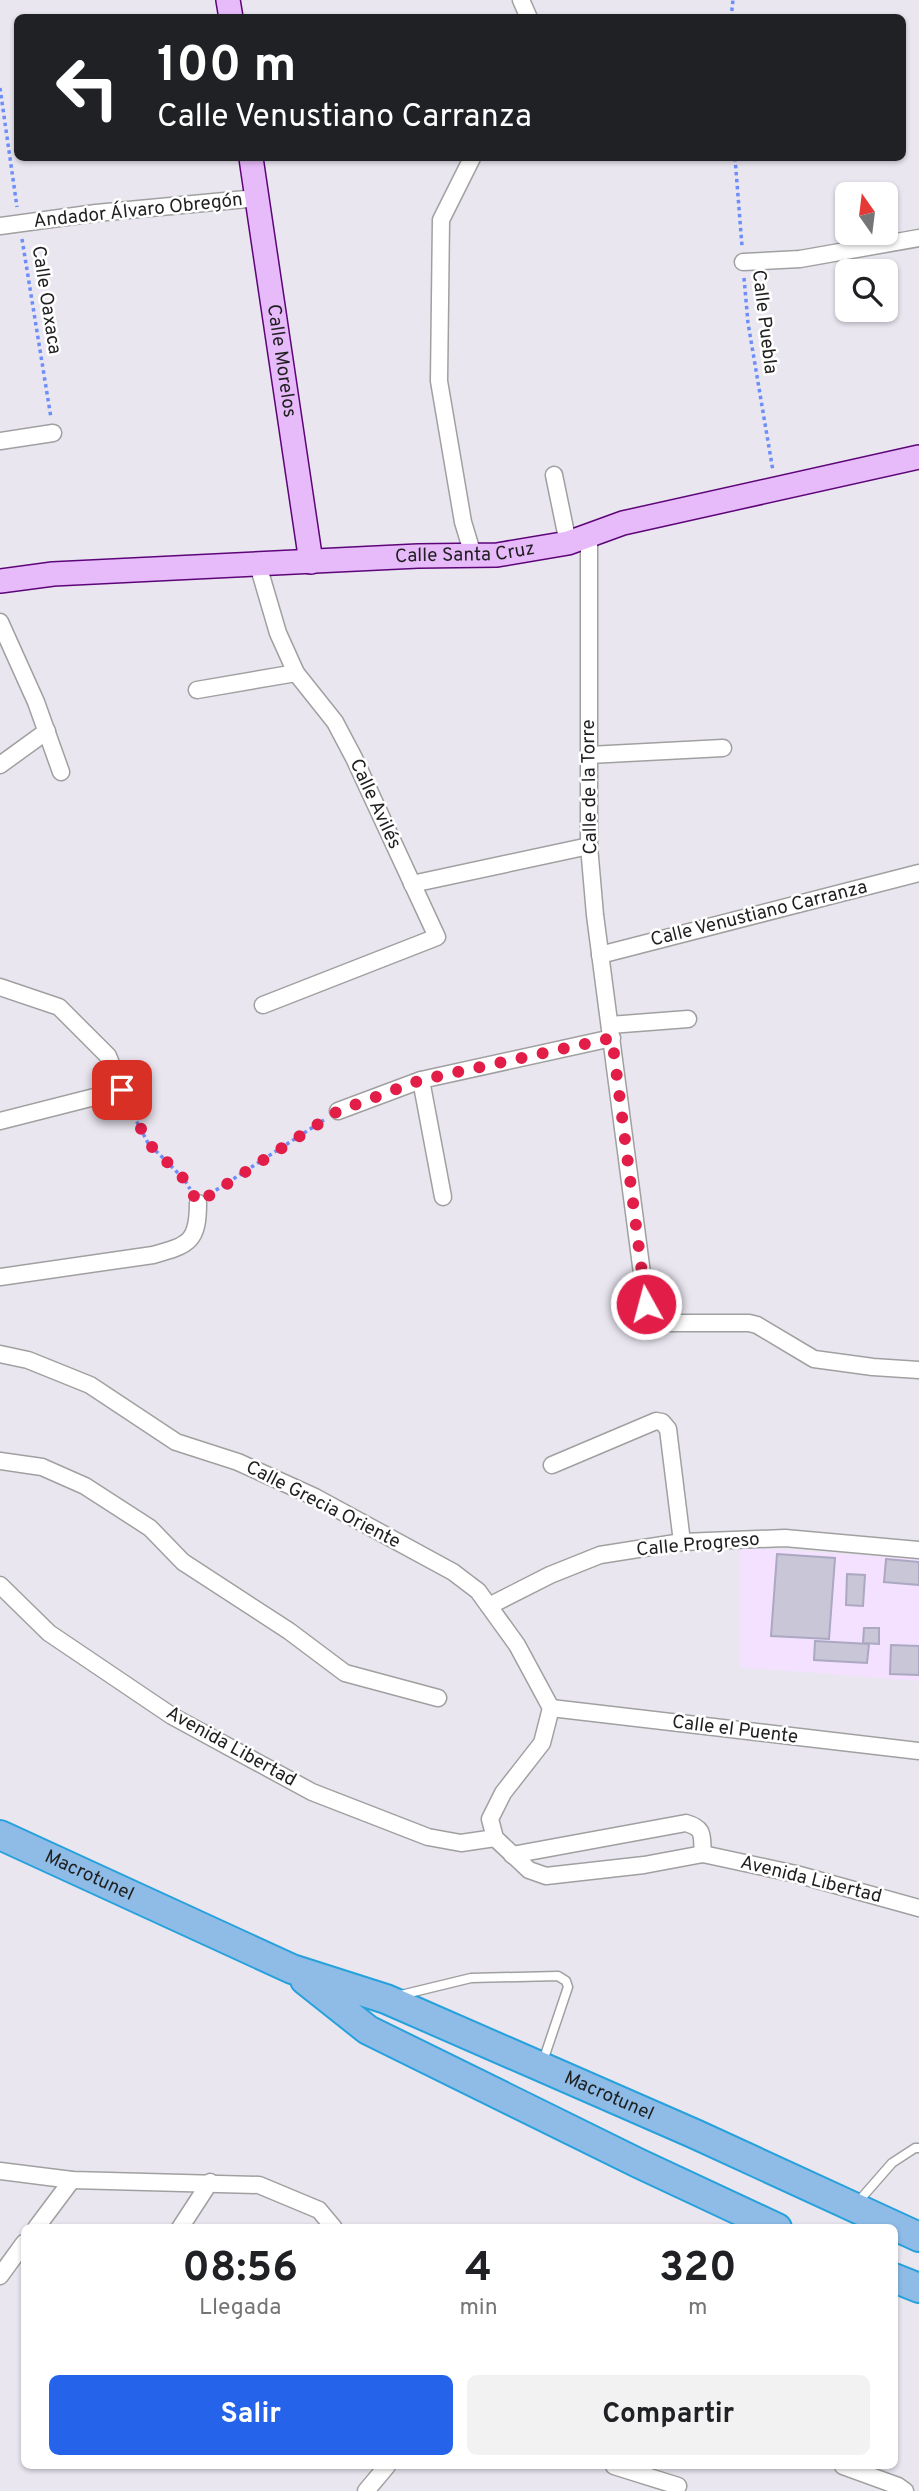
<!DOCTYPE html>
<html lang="es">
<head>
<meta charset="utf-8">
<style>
	:root { --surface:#fff; --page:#f2f2f2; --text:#202124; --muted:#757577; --accent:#2563eb }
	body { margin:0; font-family:Overpass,sans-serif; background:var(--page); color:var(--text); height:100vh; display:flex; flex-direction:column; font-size:26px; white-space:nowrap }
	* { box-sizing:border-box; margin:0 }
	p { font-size:23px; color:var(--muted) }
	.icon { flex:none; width:38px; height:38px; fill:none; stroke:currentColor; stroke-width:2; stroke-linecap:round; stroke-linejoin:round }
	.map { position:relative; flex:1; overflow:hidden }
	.side { position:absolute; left:21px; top:2224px; width:877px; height:245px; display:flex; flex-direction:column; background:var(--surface); border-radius:10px; box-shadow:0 2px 5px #0004 }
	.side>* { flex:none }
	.banner { position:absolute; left:14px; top:14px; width:892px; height:147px; border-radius:10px; box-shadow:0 2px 5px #0004; background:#202124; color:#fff; overflow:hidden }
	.needle { width:46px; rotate:346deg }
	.controls { position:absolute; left:835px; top:182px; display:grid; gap:14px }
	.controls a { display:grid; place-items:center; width:63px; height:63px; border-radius:10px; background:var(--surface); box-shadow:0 2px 5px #0004; font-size:35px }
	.pin { position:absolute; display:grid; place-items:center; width:60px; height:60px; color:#fff; margin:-30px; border-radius:14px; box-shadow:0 4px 10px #0006 }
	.me { position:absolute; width:77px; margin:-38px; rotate:353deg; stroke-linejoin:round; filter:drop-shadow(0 0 5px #0008) }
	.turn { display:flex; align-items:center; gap:24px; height:147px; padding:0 28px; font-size:32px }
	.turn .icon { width:91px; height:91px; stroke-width:2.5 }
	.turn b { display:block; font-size:49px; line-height:60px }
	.eta { display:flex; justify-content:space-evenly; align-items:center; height:119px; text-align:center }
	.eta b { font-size:42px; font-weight:700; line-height:49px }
	.button { display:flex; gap:14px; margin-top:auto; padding:14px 28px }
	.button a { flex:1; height:80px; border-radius:10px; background:var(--accent); color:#fff; font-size:28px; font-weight:700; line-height:80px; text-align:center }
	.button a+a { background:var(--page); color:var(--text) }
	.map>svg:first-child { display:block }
	.education { fill:#f4e0ff }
	.building { fill:#c8c6d7; stroke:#aba8c2; stroke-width:2 }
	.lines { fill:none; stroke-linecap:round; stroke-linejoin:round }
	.lane-casing { stroke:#a0a0a0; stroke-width:11 }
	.street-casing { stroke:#a0a0a0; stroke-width:19 }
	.secondary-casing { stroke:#5d0578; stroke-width:26 }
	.highway-casing { stroke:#26a1db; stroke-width:32 }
	.path { stroke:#6d8ef9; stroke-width:3.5; stroke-dasharray:3.5 3.5; stroke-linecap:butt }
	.lane { stroke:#fff; stroke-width:8 }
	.street { stroke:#fff; stroke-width:16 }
	.secondary { stroke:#e7baf9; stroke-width:23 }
	.highway { stroke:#8ebce7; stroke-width:28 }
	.route { stroke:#e11d48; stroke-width:12; stroke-dasharray:0 21.6 }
	.labels { text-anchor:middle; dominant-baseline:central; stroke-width:5; stroke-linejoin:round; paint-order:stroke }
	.street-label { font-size:19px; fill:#1f1f1f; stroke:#fff }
</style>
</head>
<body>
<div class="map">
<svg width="919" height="2491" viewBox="0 0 919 2491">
	<rect width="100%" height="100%" fill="#e9e6f0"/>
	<polygon class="education" points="740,1547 919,1559 919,1681 739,1667"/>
	<g class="building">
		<polygon points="777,1554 835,1558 829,1639 771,1636"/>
		<polygon points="886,1559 919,1562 919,1585 884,1582"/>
		<polygon points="847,1574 865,1575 863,1606 846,1605"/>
		<polygon points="864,1628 879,1628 879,1644 863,1643"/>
		<polygon points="815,1641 869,1644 867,1663 814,1660"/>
		<polygon points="891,1645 919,1646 919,1675 890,1674"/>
	</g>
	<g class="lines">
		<defs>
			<g id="lane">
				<polyline points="401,1995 471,1978 558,1976 566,1981 568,1987 542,2064"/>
				<polyline points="857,2203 892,2163 915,2148 919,2148"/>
			</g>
			<g id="street">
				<polyline points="521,0 529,18"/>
				<polyline points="472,158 441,220 439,381 463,522 473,555"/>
				<polyline points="0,226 96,213 257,198"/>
				<polyline points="743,262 800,259 919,238"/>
				<polyline points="0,441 53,433"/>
				<polyline points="554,475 568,543"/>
				<polyline points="589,533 589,846 595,915 646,1304 651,1317 663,1323 749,1323 757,1325 814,1359 873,1367 919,1370"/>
				<polyline points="258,565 278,633 296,673 335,722 354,758 437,937 263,1005"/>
				<polyline points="0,622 36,702 61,772"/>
				<polyline points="197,690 296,673"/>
				<polyline points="589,755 723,748"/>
				<polyline points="0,765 47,731"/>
				<polyline points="412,884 589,846"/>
				<polyline points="600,955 919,873"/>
				<polyline points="0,987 59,1007 108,1056 122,1090 0,1121"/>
				<polyline points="610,1025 688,1019"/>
				<polyline points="421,1080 443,1197"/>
				<polyline points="338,1111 421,1080 612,1038"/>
				<path d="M0,1277L153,1255C189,1245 198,1242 198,1203"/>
				<polyline points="0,1354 28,1360 90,1385 176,1442 238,1462 315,1497 453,1572 478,1591 517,1645 551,1708"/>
				<polyline points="0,1461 42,1467 85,1486 150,1528 183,1562 289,1631 345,1673 438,1698"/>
				<polyline points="552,1465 656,1421 662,1422 668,1429 682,1542"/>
				<polyline points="0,1585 49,1633 172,1716 312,1792 428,1837 461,1843 495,1838"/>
				<polyline points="489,1606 550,1575 600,1555 682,1542 785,1538 919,1550"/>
				<polyline points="551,1708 542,1743 503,1793 490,1819 495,1838 529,1870 546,1876 644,1865 703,1854 796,1874 919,1908"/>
				<polyline points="551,1708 919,1751"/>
				<path d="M512,1855L686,1823C706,1829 701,1836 703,1854"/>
				<polyline points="0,2171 72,2180 259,2185 319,2210 334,2228"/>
				<polyline points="36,2228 72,2180"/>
				<polyline points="180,2228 210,2182"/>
				<polyline points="0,2276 24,2243"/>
				<polyline points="614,2466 678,2486"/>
				<polyline points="843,2466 898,2486 905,2491"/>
				<polyline points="366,2491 387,2466"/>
			</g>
			<g id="secondary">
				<polyline points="228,0 231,18"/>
				<path id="s1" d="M251,158L311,562"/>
				<path id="s2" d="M0,581L53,574L418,556L497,555L568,543L623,523L919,457"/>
			</g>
			<g id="highway">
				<path id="s3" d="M0,1835L292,1969L386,1999L695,2134L919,2237"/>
				<polyline points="305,1980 368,2030 638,2163 777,2228"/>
				<polyline points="894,2278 919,2288"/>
			</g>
		</defs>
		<use href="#lane" class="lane-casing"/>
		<use href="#street" class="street-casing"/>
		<use href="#secondary" class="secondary-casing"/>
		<use href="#highway" class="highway-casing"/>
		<g class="path">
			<polyline points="731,18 733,0"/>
			<polyline points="0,88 17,207"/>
			<polyline points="735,158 742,246"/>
			<polyline points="22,239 51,418"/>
			<polyline points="744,278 748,323 773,471"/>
			<polyline points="127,1103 148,1143 184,1179 190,1189"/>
			<polyline points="210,1194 324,1120"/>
		</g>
		<use href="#lane" class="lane"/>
		<use href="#street" class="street"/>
		<use href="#secondary" class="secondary"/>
		<use href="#highway" class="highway"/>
	</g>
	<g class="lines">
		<polyline class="route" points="122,1090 148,1143 184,1179 198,1203 338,1111 421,1080 612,1038 646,1304"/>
	</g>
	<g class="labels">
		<g class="street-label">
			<text transform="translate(138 211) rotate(-6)">Andador Álvaro Obregón</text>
			<text transform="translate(46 300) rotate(81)">Calle Oaxaca</text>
			<text transform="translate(764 322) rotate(83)">Calle Puebla</text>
			<text stroke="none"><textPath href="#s1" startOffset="205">Calle Morelos</textPath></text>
			<text stroke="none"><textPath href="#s2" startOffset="466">Calle Santa Cruz</textPath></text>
			<text transform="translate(590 787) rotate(-91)">Calle de la Torre</text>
			<text transform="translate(375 804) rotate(65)">Calle Avilés</text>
			<text transform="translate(759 914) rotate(-14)">Calle Venustiano Carranza</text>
			<text transform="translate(323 1505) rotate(27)">Calle Grecia Oriente</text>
			<text transform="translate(698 1545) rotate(-5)">Calle Progreso</text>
			<text transform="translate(735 1730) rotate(7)">Calle el Puente</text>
			<text transform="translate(231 1747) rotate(29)">Avenida Libertad</text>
			<text stroke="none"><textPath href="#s3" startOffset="98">Macrotunel</textPath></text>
			<text transform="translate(811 1880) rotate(14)">Avenida Libertad</text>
			<text stroke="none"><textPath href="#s3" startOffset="663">Macrotunel</textPath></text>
		</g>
	</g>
</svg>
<div class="controls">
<a><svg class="needle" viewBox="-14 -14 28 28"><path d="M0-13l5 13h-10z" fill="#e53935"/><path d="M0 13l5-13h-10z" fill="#757577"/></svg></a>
<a><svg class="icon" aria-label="search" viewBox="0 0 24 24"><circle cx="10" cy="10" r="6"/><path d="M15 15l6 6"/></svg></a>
</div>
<div class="pin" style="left:122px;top:1090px;background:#d93025"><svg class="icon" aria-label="arrive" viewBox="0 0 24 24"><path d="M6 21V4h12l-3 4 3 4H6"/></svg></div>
<svg class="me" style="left:646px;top:1304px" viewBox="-20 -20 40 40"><circle r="17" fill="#e11d48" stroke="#fff" stroke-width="3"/><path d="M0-11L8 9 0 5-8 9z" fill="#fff"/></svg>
<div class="banner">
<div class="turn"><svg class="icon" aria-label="left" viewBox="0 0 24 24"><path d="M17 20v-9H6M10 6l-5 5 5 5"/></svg><div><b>100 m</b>Calle Venustiano Carranza</div></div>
</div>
<section class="side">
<div class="eta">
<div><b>08:56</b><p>Llegada</p></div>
<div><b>4</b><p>min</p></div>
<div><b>320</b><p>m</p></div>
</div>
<div class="button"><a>Salir</a><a>Compartir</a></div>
</section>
</div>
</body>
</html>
